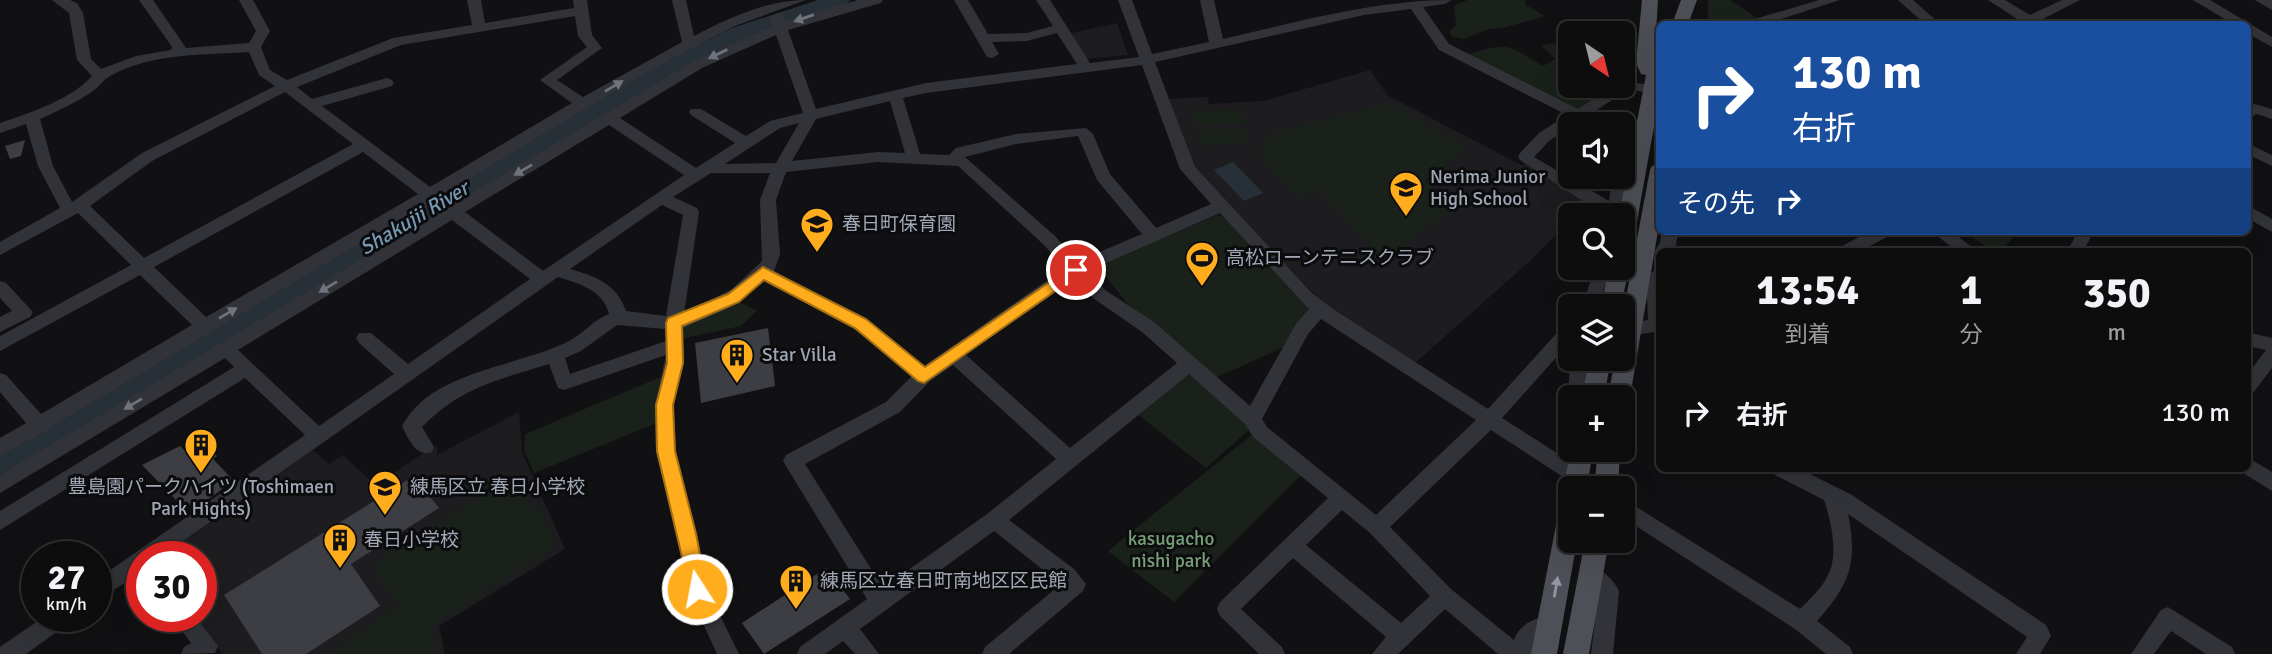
<!DOCTYPE html>
<html lang="ja">
<head>
<meta charset="utf-8">
<style>
	:root { --surface:#0d0d0e; --page:#1b1b1c; --text:#f1f3f6; --muted:#9a9c9e; --line:#2d2d2e }
	body { margin:0; font-family:Signika,"Noto Sans JP",sans-serif; background:var(--page); color:var(--text); height:100vh; display:flex; flex-direction:column; font-size:26px; white-space:nowrap }
	* { box-sizing:border-box; margin:0 }
	p { font-size:23px; color:var(--muted) }
	.icon { flex:none; width:38px; height:38px; fill:none; stroke:currentColor; stroke-width:2; stroke-linecap:round; stroke-linejoin:round }
	.map { position:relative; flex:1; overflow:hidden }
	.drawer { position:absolute; left:1656px; top:248px; width:595px; height:224px; display:flex; flex-direction:column; background:var(--surface); border-radius:10px; box-shadow:0 7px 28px #0002,0 0 0 2px var(--line) }
	.drawer>* { flex:none }
	.guide { position:absolute; left:1656px; top:21px; width:595px; height:214px; border-radius:10px; box-shadow:0 7px 28px #0002,0 0 0 2px var(--line); background:#1a4fa0; color:#fff; overflow:hidden }
	.needle { width:46px; rotate:145deg }
	.tools { position:absolute; left:1558px; top:21px; display:grid; gap:14px }
	.tools a { display:grid; place-items:center; width:77px; height:77px; border-radius:10px; background:var(--surface); box-shadow:0 7px 28px #0002,0 0 0 2px var(--line); font-size:35px }
	.speed { position:absolute; left:21px; top:541px; display:flex; gap:14px; font-size:35px; font-weight:700; text-align:center }
	.speed>* { display:grid; place-content:center; width:91px; height:91px; border-radius:50%; background:var(--surface); box-shadow:0 7px 28px #0002,0 0 0 2px var(--line); line-height:1 }
	.speed small { font-size:18px; font-weight:400 }
	.speed .limit { border:10px solid #d22; background:#fff; color:#111 }
	.pin { position:absolute; display:grid; place-items:center; width:60px; height:60px; color:#fff; margin:-30px; border:4px solid #fff; border-radius:50%; box-shadow:0 2px 7px #0007 }
	.me { position:absolute; width:77px; margin:-38px; rotate:349deg; stroke-linejoin:round; filter:drop-shadow(0 0 5px #0008) }
	.turn { display:flex; align-items:center; gap:24px; height:147px; padding:0 21px; font-size:32px }
	.turn .icon { width:91px; height:91px; stroke-width:2.5 }
	.turn b { display:block; font-size:49px; line-height:60px }
	.then { display:flex; align-items:center; height:66px; padding:0 21px; background:#0003; gap:14px; font-size:26px }
	.eta { display:flex; justify-content:space-evenly; align-items:center; height:119px; text-align:center }
	.eta b { font-size:42px; font-weight:800; line-height:49px }
	ul { padding:0; list-style:none }
	li { display:flex; align-items:center; gap:21px; height:91px; padding:0 21px }
	li div { flex:1 }
	li b { display:block; font-size:26px }
	li em { font-style:normal }
	.map>svg:first-child { display:block }
	.built { fill:#1d1d20 }
	.green { fill:#19211a }
	.water { fill:#273037 }
	.lines { fill:none; stroke-linecap:round; stroke-linejoin:round }
	.river { fill:#273037; fill-rule:evenodd }
	.building { fill:#3d3e43 }
	.minor { fill:#323338; fill-rule:evenodd }
	.major { fill:#4e5057; fill-rule:evenodd }
	.oneway { fill:#6f737d }
	.oneway2 { fill:#9096a2 }
	.route { fill:#ffac1d; stroke:#a67013; stroke-width:2 }
	.labels { text-anchor:middle; dominant-baseline:central; stroke-width:6; stroke-linejoin:round; paint-order:stroke }
	.poi-label { font-size:19px; fill:#a1a8b5; stroke:#0c0c0e; text-anchor:start }
	.park-label { font-size:19px; fill:#77a178; stroke:#0c0c0e }
	.water-label { font-size:21px; font-style:italic; fill:#7598b3; stroke:#0c0c0e }
</style>
</head>
<body>
<div class="map">
<svg width="2272" height="654" viewBox="0 0 2272 654">
	<rect width="100%" height="100%" fill="#111113"/>
	<g class="built">
		<polygon points="1117,23 1128,55 1084,59 1068,34"/>
		<polygon points="1370,70 1387,95 1523,166 1526,163 1590,201 1576,215 1570,215 1570,221 1531,260 1414,364 1336,313 1311,291 1195,169 1167,99 1208,97 1209,104 1263,101"/>
		<polygon points="519,412 522,452 565,549 439,626 445,654 223,654 193,616 201,616 201,556 163,556 313,450 329,464 343,455 375,485 422,454 437,446 437,455"/>
	</g>
	<g class="green">
		<polygon points="1467,0 1525,0 1526,5 1545,16 1503,28 1488,29 1464,39 1453,37 1449,32 1456,25 1454,6"/>
		<polygon points="1708,0 1730,0 1759,19 1744,24 1708,24"/>
		<polygon points="1561,20 1575,21 1614,33 1570,33 1570,39 1559,22"/>
		<path d="M1570,41V86H1618L1580,110L1471,58L1470,54C1509,41 1509,46 1543,66L1555,59L1541,45Z"/>
		<polygon points="1389,104 1469,147 1424,181 1458,202 1386,260 1317,189 1299,197 1262,160 1264,142 1272,138 1271,134"/>
		<polygon points="1242,109 1245,123 1196,126 1193,111"/>
		<polygon points="1246,128 1248,142 1199,145 1197,130"/>
		<polygon points="1217,215 1225,216 1309,309 1288,345 1211,380 1136,314 1097,266"/>
		<polygon points="1963,231 2018,231 2000,252 1994,252"/>
		<polygon points="738,301 757,311 741,326 681,339 680,330 685,325"/>
		<polygon points="1189,372 1251,428 1206,468 1136,413"/>
		<polygon points="663,376 657,423 534,473 524,450 525,434"/>
		<polygon points="1254,433 1303,473 1174,602 1108,551"/>
		<polygon points="517,473 531,509 541,511 557,545 431,626 437,652 433,654 327,654 399,605 371,568"/>
	</g>
	<polygon class="water" points="1233,162 1263,193 1244,201 1214,170"/>
	<g class="lines">
		<polygon class="river" points="818,0 850,0 847,5 748,38 655,85 11,471 0,475 0,447 639,75 732,28"/>
	</g>
	<g class="building">
		<polygon points="25,140 21,156 10,159 5,146"/>
		<polygon points="768,328 775,386 701,403 695,343"/>
		<polygon points="202,441 217,456 213,459 234,481 194,509 186,501 181,505 142,465 180,446 185,451"/>
		<polygon points="414,476 439,508 351,564 380,606 306,654 262,654 224,595"/>
		<polygon points="826,568 850,599 764,654 742,623"/>
	</g>
	<g class="lines">
		<g class="minor">
			<path d="M52,0H70L77,3L83,13L91,59L101,69L136,56L171,50L172,47L139,0H153L186,48L249,43L256,31L239,0H253L270,31L261,47L270,70L287,80L393,38L472,25L467,0H481L485,23L574,8L573,0H587L592,35L602,48L557,80L583,97L682,42L672,0H686L694,36C728,18 767,0 806,0L735,26L643,74L441,195L454,204L692,62L773,26L770,17L777,13L782,14L785,21L858,0H883L881,3L788,30L816,109L926,83L1077,64L1057,33L1027,41L992,42L999,54L992,58L987,57L954,0H968L988,34L1027,33L1053,26L1036,0H1050L1090,63L1139,57L1118,0H1132L1152,54L1209,42L1200,0H1214L1223,39C1298,22 1374,0 1452,0L1445,4L1423,7L1449,44L1578,109L1614,86H1622V81L1658,86L1659,91L1653,94L1629,89L1575,124H1570V127L1549,141L1534,157L1609,201L1612,177H1622V172L1626,173L1628,177L1622,216L1607,215V211L1592,207L1520,160L1518,156L1521,152L1539,133L1567,115L1439,50L1411,9L1364,15L1155,62L1195,167L1312,293L1333,309L1488,409L1564,325L1570,323V342L1502,418L1602,482L1605,488H1580L1491,430L1390,527L1451,589L1514,640C1519,624 1540,613 1556,619L1560,626L1556,633L1534,643L1532,654H1498L1445,609L1398,654H1372L1386,637L1293,558L1241,609L1282,647L1285,654H1259L1220,616L1217,609L1220,602L1328,498L1253,437L1245,424L1189,374L1009,520L1074,569L1086,584L1083,591L1009,654H982L985,647L1061,584L994,531L860,629L879,654H855L843,641L825,654H797L800,647L867,599L783,461L786,455L886,402L912,376L854,329L765,281L731,307L683,328L684,363L673,405L676,451L697,534L707,589L739,654H717L687,589L677,534L656,451L655,405L666,355L564,390L558,388L549,364C498,380 461,387 422,427L434,447L432,452C416,458 408,438 402,426C431,370 519,367 569,341C583,334 593,320 609,314C603,290 580,284 558,277L162,556H142V572L96,601V580L305,435L245,378L0,530V511L234,367L225,358L0,493V475L441,212L429,202L49,428L47,431L0,455V438L26,423L0,392V373L6,375L41,414L192,325L140,275L0,351V336L131,265L78,213L0,255V242L60,208L38,166L26,124L0,133V123C30,113 70,100 92,76L77,60L69,13ZM575,16L578,36L587,47L540,80L572,103L430,187L322,106L392,86L394,83L392,80L387,78L312,99L297,87L401,45ZM776,35L803,113L770,121L746,136L701,109H691L689,112L691,115L735,143L696,168L620,118L702,68ZM249,52L259,75L275,86L142,153L72,202L53,166L40,119C58,111 77,102 93,91C99,87 103,80 110,76C151,53 203,55 249,52ZM1142,65L1180,169L1211,204L1156,228L1110,174L1093,134L1086,128L1016,134L956,148L949,155L920,154L903,98L926,93ZM285,92L353,144L144,258L90,206L152,161ZM890,101L905,153L878,152L792,161L816,119ZM799,123L776,163L725,164L780,128ZM609,125L684,175L543,271L465,212ZM1078,136L1097,180L1142,234L1078,261L1055,236L965,157L1016,144ZM363,152L418,194L206,317L154,267ZM878,162L958,166L1043,244L1065,268L924,366L866,319L774,271L780,254L776,200L786,172ZM711,173H770L760,200L762,261L732,289L684,314L699,212L697,208L673,197ZM662,205L683,215L666,316L626,311C617,284 595,276 570,269ZM1220,213L1309,309L1296,324L1250,406L1154,322L1105,290L1088,271ZM452,220L530,279L408,364L371,333H359L356,338L359,343L394,374L319,426L238,350ZM1075,278L1093,298L1142,332L1177,363L1070,448L966,355ZM1321,319L1476,420L1376,515L1267,427L1262,419L1308,334ZM617,325L665,329L666,341L570,374L565,358L581,351ZM953,365L1056,459L987,514L883,588L805,464L900,412L930,381ZM1342,510L1370,533L1430,596L1401,623L1306,545Z"/>
			<polygon points="1819,0 1840,0 1766,24 1746,24 1748,21"/>
			<polygon points="1898,0 1913,0 1940,24 1925,24"/>
			<polygon points="1988,0 2005,0 2030,15 2062,0 2080,0 2033,24 2025,24"/>
			<polygon points="2193,0 2210,0 2272,37 2272,47 2247,33 2247,24 2233,24"/>
			<polygon points="2255,0 2272,0 2272,10"/>
			<polygon points="2255,104 2272,109 2272,119 2257,114 2247,119 2247,107"/>
			<polygon points="2247,143 2272,155 2272,166 2247,154"/>
			<polygon points="1642,144 1647,145 1650,149 1647,153 1633,155 1627,163 1622,164 1623,146"/>
			<polygon points="2247,205 2272,219 2272,232 2247,218"/>
			<polygon points="1662,231 1678,231 1676,245 1671,252 1659,252 1659,257 1654,252 1660,243"/>
			<polygon points="1871,231 1893,231 1891,235 1858,252 1836,252 1838,248"/>
			<polygon points="1931,231 1951,231 1978,252 1958,252"/>
			<polygon points="2078,231 2094,231 2083,252 2067,252"/>
			<polygon points="1659,267 1659,331 1630,336 1624,334 1624,324 1648,320 1647,295 1651,273"/>
			<polygon points="1595,268 1611,268 1598,306 1582,306"/>
			<polygon points="0,281 6,283 33,312 30,317 0,332 0,317 12,311 0,298"/>
			<polygon points="2247,332 2272,338 2272,368 2253,393 2247,395 2247,375 2266,350 2247,346"/>
			<polygon points="1570,359 1588,359 1586,397 1570,397 1570,401 1568,397"/>
			<polygon points="2247,457 2272,472 2272,491 2240,471 2247,469"/>
			<path d="M1772,469H1800L1852,495L2046,625L2051,636L2040,654H2016L2027,637L1848,514C1858,563 1850,584 1817,621L1850,647L1853,654H1826L1795,629L1622,517V498L1800,609C1810,599 1822,588 1828,575C1839,554 1831,521 1824,500L1775,475Z"/>
			<path d="M1591,565C1602,569 1614,580 1619,591L1613,654H1591L1598,594L1581,574L1584,568Z"/>
			<polygon points="2168,607 2232,647 2235,654 2206,654 2171,631 2154,654 2131,654 2161,610"/>
			<polygon points="45,616 73,616 69,623 26,654 0,654 0,647"/>
			<polygon points="171,616 195,616 218,646 215,653 181,654 184,647 191,643"/>
		</g>
		<g class="major">
			<polygon points="1642,0 1658,0 1655,48 1659,47 1659,99 1632,249 1629,254 1622,256 1622,215 1619,215 1646,75 1641,74 1636,63"/>
			<polygon points="1681,0 1697,0 1688,24 1672,24"/>
			<polygon points="1659,164 1659,225 1630,397 1627,403 1622,405 1622,397 1608,397 1615,359 1622,359 1622,319 1650,170 1652,166"/>
			<polygon points="1622,262 1629,268 1621,306 1601,306 1609,268 1622,268"/>
			<polygon points="1589,359 1611,359 1604,397 1582,397"/>
			<polygon points="1571,450 1593,450 1587,488 1570,488 1570,496 1563,488"/>
			<polygon points="1598,450 1620,450 1618,488 1594,488"/>
			<polygon points="1570,505 1570,541 1577,541 1557,654 1531,654 1558,515 1562,508"/>
			<polygon points="1585,541 1609,541 1589,654 1563,654"/>
		</g>
	</g>
	<defs><path id="oneway-solid" d="M-6-.8H1V-3.2L6.5 0L1 3.2V.8H-6Z" transform="scale(1.75)"/></defs>
	<g class="oneway">
		<use href="#oneway-solid" transform="translate(804 18) rotate(161)"/>
		<use href="#oneway-solid" transform="translate(718 54) rotate(154)"/>
		<use href="#oneway-solid" transform="translate(614 86) rotate(-31)"/>
		<use href="#oneway-solid" transform="translate(523 170) rotate(149)"/>
		<use href="#oneway-solid" transform="translate(328 287) rotate(149)"/>
		<use href="#oneway-solid" transform="translate(228 313) rotate(-31)"/>
		<use href="#oneway-solid" transform="translate(133 404) rotate(149)"/>
	</g>
	<use class="oneway2" href="#oneway-solid" transform="translate(1556 587) rotate(-80)"/>
	<polygon class="route" points="1076,264 1083,270 1081,273 924,383 918,381 855,328 764,280 739,302 682,326 683,363 673,405 675,451 696,534 707,589 704,595 697,597 691,595 657,451 656,405 667,363 666,323 668,318 728,294 763,267 866,319 925,367"/>
	<defs>
		<symbol id="school-pin" viewBox="-11 -11 22 30"><path d="M0 17L-7.5 6A9.5 9.5 0 1 1 7.5 6Z" fill="#ffac1d" stroke="#0c0c0e"/><path d="M0-5L7-2L0 1L-7-2ZM-4 1L0 2.5L4 1V4Q0 6-4 4Z" fill="#111"/></symbol>
		<symbol id="stadium-pin" viewBox="-11 -11 22 30"><path d="M0 17L-7.5 6A9.5 9.5 0 1 1 7.5 6Z" fill="#ffac1d" stroke="#0c0c0e"/><path d="M0-5a6.5 5 0 1 0 0 10a6.5 5 0 1 0 0-10ZM-3.5-1.8h7v3.6h-7Z" fill="#111"/></symbol>
		<symbol id="building-pin" viewBox="-11 -11 22 30"><path d="M0 17L-7.5 6A9.5 9.5 0 1 1 7.5 6Z" fill="#ffac1d" stroke="#0c0c0e"/><path d="M-4-6H4V6H1V3H-1V6H-4ZM-2.5-4.3h1.7v1.8h-1.7ZM.8-4.3h1.7v1.8H.8ZM-2.5-1h1.7V.8h-1.7ZM.8-1h1.7V.8H.8Z" fill="#111"/></symbol>
	</defs>
	<g fill-rule="evenodd">
		<use href="#school-pin" x="1387" y="169" width="38" height="52"/>
		<use href="#school-pin" x="798" y="205" width="38" height="52"/>
		<use href="#stadium-pin" x="1183" y="239" width="38" height="52"/>
		<use href="#building-pin" x="718" y="336" width="38" height="52"/>
		<use href="#building-pin" x="182" y="426" width="38" height="52"/>
		<use href="#school-pin" x="366" y="468" width="38" height="52"/>
		<use href="#building-pin" x="321" y="521" width="38" height="52"/>
		<use href="#building-pin" x="777" y="562" width="38" height="52"/>
	</g>
	<g class="labels">
		<g class="poi-label">
			<text x="1430" y="177">Nerima Junior<tspan x="1430" dy="22">High School</tspan></text>
			<text x="842" y="224">春日町保育園</text>
			<text x="1226" y="258">高松ローンテニスクラブ</text>
			<text x="762" y="355">Star Villa</text>
			<text x="201" y="487" text-anchor="middle">豊島園パークハイツ (Toshimaen<tspan x="201" dy="22">Park Hights)</tspan></text>
			<text x="410" y="487">練馬区立 春日小学校</text>
			<text x="364" y="540">春日小学校</text>
			<text x="820" y="581">練馬区立春日町南地区区民館</text>
		</g>
		<g class="park-label">
			<text x="1171" y="539">kasugacho<tspan x="1171" dy="22">nishi park</tspan></text>
		</g>
		<g class="water-label">
			<text transform="translate(414 218) rotate(-31)">Shakujii River</text>
		</g>
	</g>
</svg>
<div class="tools">
<a><svg class="needle" viewBox="-14 -14 28 28"><path d="M0-13l5 13h-10z" fill="#e53935"/><path d="M0 13l5-13h-10z" fill="#9a9c9e"/></svg></a>
<a><svg class="icon" aria-label="sound" viewBox="0 0 24 24"><path d="M4 9h4l5-4v14l-5-4H4zM17 9q2 3 0 6"/></svg></a>
<a><svg class="icon" aria-label="search" viewBox="0 0 24 24"><circle cx="10" cy="10" r="6"/><path d="M15 15l6 6"/></svg></a>
<a><svg class="icon" aria-label="layers" viewBox="0 0 24 24"><path d="M12 4l9 5-9 5-9-5zM3 14l9 5 9-5"/></svg></a>
<a>+</a>
<a>−</a>
</div>
<div class="speed"><div>27<small>km/h</small></div><div class="limit">30</div></div>
<div class="pin" style="left:1076px;top:270px;background:#d93025"><svg class="icon" aria-label="arrive" viewBox="0 0 24 24"><path d="M6 21V4h12l-3 4 3 4H6"/></svg></div>
<svg class="me" style="left:697px;top:589px" viewBox="-20 -20 40 40"><circle r="17" fill="#ffac1d" stroke="#fff" stroke-width="3"/><path d="M0-11L8 9 0 5-8 9z" fill="#fff"/></svg>
<div class="guide">
<div class="turn"><svg class="icon" aria-label="right" viewBox="0 0 24 24"><path d="M7 20v-9h11M14 6l5 5-5 5"/></svg><div><b>130 m</b>右折</div></div>
<div class="then">その先<svg class="icon" aria-label="right" viewBox="0 0 24 24"><path d="M7 20v-9h11M14 6l5 5-5 5"/></svg></div>
</div>
<section class="drawer">
<div class="eta">
<div><b>13:54</b><p>到着</p></div>
<div><b>1</b><p>分</p></div>
<div><b>350</b><p>m</p></div>
</div>
<ul>
<li><svg class="icon" aria-label="right" viewBox="0 0 24 24"><path d="M7 20v-9h11M14 6l5 5-5 5"/></svg><div><b>右折</b></div><em>130 m</em></li>
</ul>
</section>
</div>
</body>
</html>
